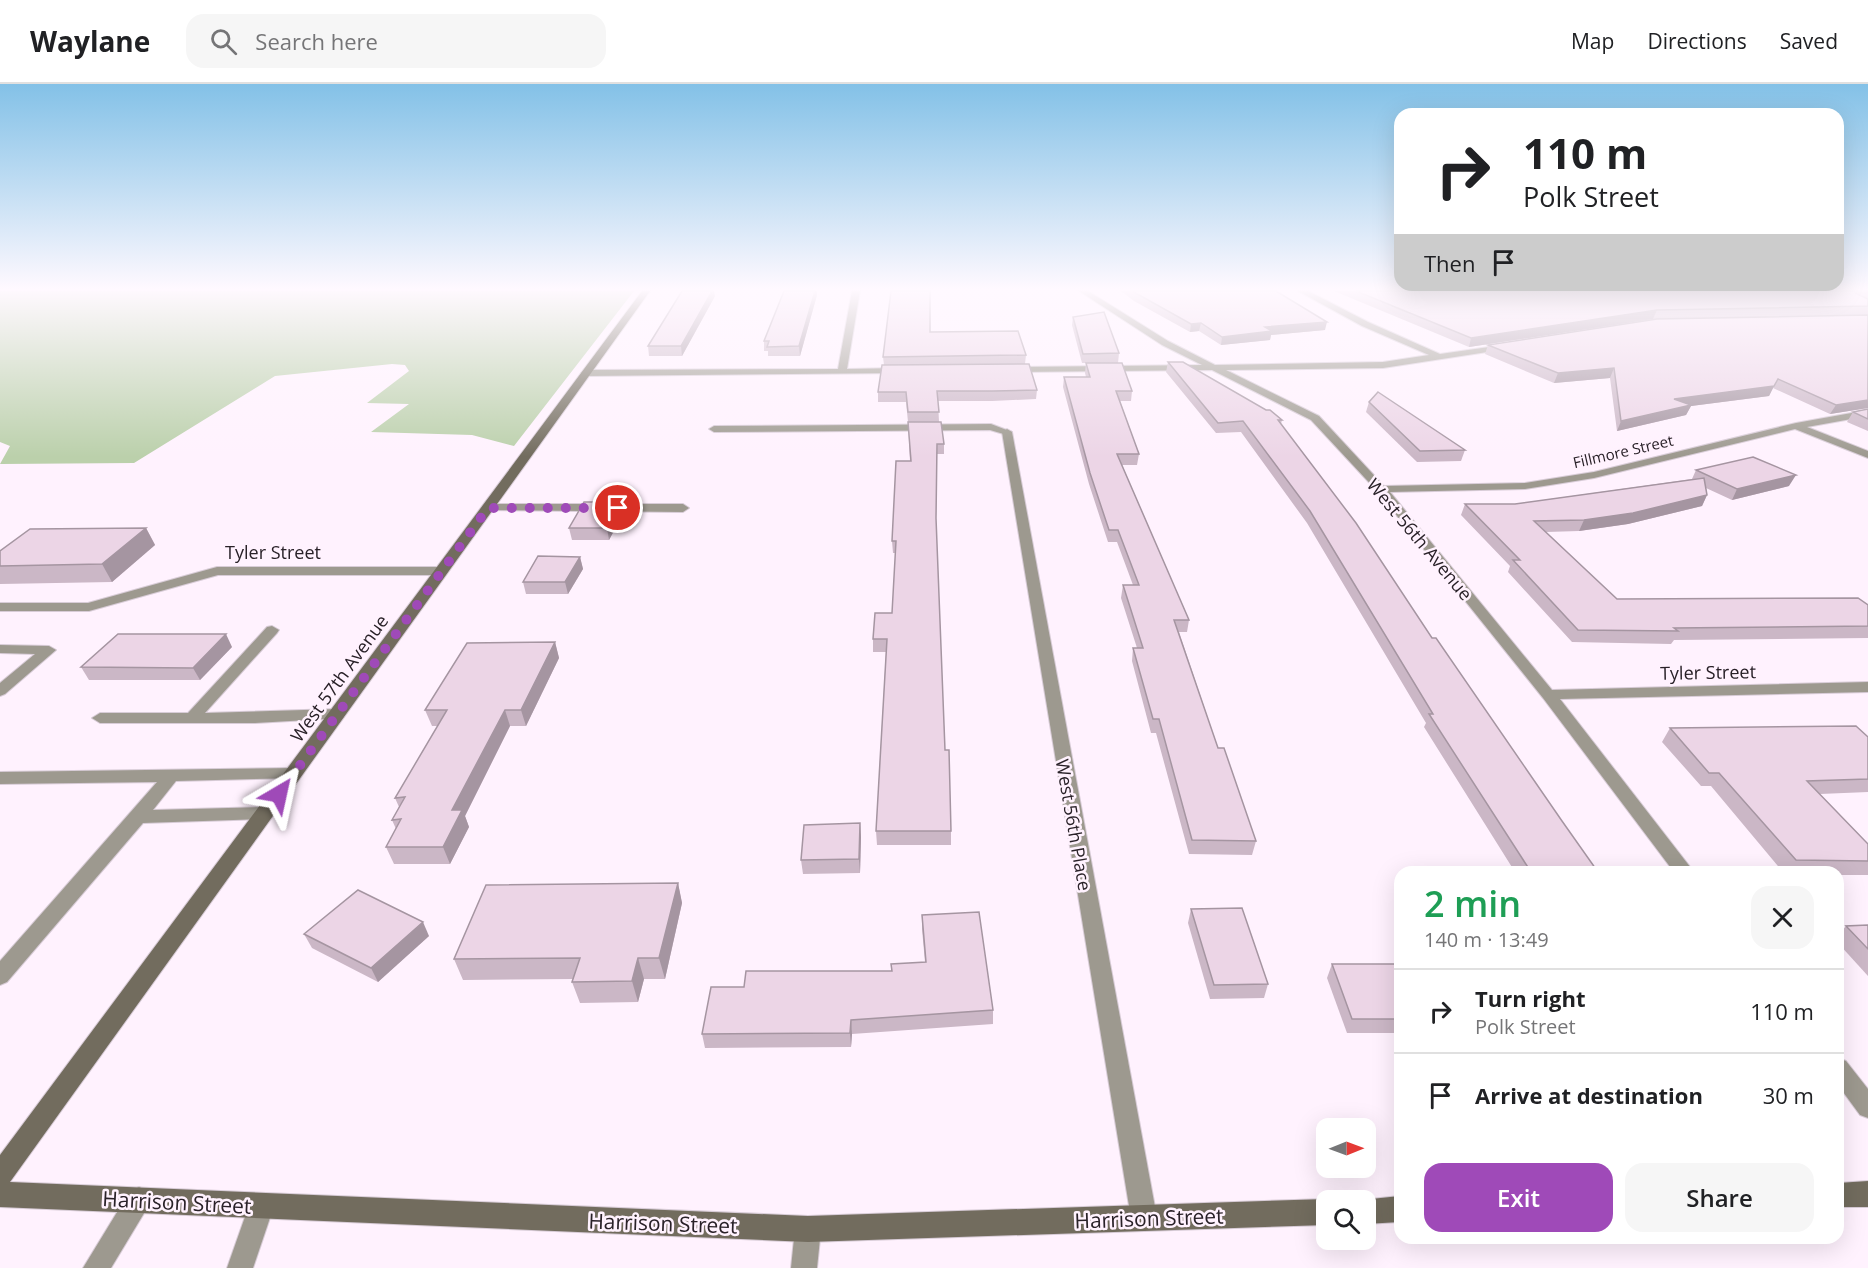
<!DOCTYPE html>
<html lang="en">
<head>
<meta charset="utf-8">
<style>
	:root { --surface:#fff; --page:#f6f6f6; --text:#202124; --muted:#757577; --line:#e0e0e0; --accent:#9f4ab8 }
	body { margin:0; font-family:"Open Sans",sans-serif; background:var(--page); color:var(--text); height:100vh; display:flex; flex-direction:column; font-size:22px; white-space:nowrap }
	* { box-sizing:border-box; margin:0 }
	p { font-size:20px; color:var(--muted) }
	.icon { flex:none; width:33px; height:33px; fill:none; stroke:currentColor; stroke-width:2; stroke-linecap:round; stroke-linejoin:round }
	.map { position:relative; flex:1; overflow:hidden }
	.panel { position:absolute; left:1394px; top:782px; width:450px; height:378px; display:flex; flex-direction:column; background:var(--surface); border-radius:18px; box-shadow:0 6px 24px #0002 }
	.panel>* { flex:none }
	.banner { position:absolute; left:1394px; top:24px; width:450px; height:183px; border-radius:18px; box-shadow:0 6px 24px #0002; background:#fff; color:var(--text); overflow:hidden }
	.needle { width:39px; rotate:89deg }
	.tools { position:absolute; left:1316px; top:1034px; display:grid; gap:12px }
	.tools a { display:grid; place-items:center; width:60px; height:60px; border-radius:12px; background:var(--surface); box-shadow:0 6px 24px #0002; font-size:30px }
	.pin { position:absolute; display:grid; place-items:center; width:51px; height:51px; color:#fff; margin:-26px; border:3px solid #fff; border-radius:50%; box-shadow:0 2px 6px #0007 }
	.me { position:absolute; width:66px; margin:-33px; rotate:36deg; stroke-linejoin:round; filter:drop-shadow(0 0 4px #0008) }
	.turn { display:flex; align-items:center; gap:21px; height:126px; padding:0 30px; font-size:27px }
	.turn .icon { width:78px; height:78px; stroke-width:2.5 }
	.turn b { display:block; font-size:42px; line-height:51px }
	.then { display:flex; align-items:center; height:57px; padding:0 30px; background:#0003; gap:12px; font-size:22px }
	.round { display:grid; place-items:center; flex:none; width:63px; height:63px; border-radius:18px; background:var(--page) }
	.head { display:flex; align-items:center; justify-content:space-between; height:102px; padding:0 30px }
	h1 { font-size:36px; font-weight:600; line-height:45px; color:#1e9e55 }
	.cta { display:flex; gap:12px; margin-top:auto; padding:12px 30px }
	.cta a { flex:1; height:69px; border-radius:18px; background:var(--accent); color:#fff; font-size:24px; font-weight:600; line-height:69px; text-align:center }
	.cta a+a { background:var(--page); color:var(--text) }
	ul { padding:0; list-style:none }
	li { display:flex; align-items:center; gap:18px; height:84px; padding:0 30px; border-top:2px solid var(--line) }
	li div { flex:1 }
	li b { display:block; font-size:22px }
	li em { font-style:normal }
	header { display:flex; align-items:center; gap:36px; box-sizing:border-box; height:84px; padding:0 30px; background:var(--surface); border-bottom:2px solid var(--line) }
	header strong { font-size:28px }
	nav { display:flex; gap:33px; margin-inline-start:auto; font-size:21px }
	.search { width:420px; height:54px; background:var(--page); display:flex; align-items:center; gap:15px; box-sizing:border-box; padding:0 21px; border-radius:18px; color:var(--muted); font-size:22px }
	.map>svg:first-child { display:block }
	.green { fill:#bbd0ab }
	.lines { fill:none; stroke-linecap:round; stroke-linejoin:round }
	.lane-casing { stroke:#d8ccd7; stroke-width:2 }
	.street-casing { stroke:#d8ccd7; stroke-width:2 }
	.secondary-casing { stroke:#d8ccd7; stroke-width:2 }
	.lane { fill:#9d998f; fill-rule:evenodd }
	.street { fill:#9d998f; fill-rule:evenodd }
	.secondary { fill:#726c5e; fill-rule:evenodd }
	.wall { fill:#cbb7c6 }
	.shaded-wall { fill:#a595a1 }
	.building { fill:#ecd5e6; stroke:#a595a1; stroke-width:1.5 }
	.route { stroke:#9f4ab8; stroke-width:10; stroke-dasharray:0 18 }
	.labels { text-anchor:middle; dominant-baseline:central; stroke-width:5; stroke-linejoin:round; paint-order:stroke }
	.far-street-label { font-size:15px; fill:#292128; stroke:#fff2fe }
	.street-label { font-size:18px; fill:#292128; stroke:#fff2fe }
	.near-street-label { font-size:21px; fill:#292128; stroke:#fff2fe }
</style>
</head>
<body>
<header>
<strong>Waylane</strong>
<div class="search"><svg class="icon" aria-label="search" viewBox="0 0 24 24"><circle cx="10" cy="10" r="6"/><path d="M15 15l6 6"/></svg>Search here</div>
<nav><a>Map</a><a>Directions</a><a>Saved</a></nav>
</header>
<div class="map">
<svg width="1868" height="1184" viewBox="0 0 1868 1184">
	<rect width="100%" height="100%" fill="#fff2fe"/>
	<polygon class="green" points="0,207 634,207 514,362 472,351 371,348 409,320 367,319 409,287 405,281 392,280 275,292 134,379 0,380 10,362 0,358"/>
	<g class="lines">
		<defs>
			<g id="lane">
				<polygon points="991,340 1012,348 1007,351 990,346 714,348 709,345 714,342"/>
				<polygon points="272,542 279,546 277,549 205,629 337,625 343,626 345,630 343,634 255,639 100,639 92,634 100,629 188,629 267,543"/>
				<polygon points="0,561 49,562 56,566 5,610 0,612 0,599 35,570 0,569"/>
				<polygon points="293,684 299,686 301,690 299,694 176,697 153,726 265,723 271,725 274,729 271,733 265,735 143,739 7,898 0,901 0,877 157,698 0,700 0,688"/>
				<polygon points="139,1103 148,1107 152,1116 111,1184 83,1184 130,1107"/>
				<polygon points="261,1109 270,1113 274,1122 253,1184 227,1184 252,1113"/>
			</g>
			<g id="street">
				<polygon points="852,207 860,207 847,285 899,284 904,287 902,289 586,292 581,289 586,286 838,285"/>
				<polygon points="1079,207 1088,207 1168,257 1215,281 1383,278 1429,271 1362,242 1298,207 1308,207 1368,238 1440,270 1510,260 1510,264 1507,265 1383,284 1226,286 1319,332 1384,402 1525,399 1594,388 1796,339 1868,326 1868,332 1807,343 1868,367 1868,374 1795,345 1594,394 1525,405 1390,408 1552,606 1868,598 1868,608 1560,615 1694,788 1674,788 1543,614 1377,407 1311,336 1212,286 1007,288 1007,284 1010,283 1202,281 1162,261"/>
				<polygon points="1007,345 1012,348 1157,1134 1153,1143 1144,1147 1135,1143 1131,1134 1002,348"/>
				<polygon points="488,420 683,420 689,424 683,428 484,426 484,422"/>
				<polygon points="217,483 442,483 448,487 442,491 218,491 89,527 0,527 0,519 88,519"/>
				<polygon points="1838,974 1846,977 1868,1005 1868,1034 1860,1031 1838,1001"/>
				<polygon points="808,1132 817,1136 821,1145 817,1184 791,1184 795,1145 799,1136"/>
			</g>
			<g id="secondary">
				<polygon points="642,207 650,207 10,1098 808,1132 1326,1115 1326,1141 808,1158 0,1123 0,1071"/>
				<polygon points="1868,1097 1868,1123 1838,1123 1838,1099"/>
				<polygon points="1400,1112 1400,1138 1365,1140 1365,1116 1361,1116"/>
			</g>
		</defs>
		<use href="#lane" class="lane-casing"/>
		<use href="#street" class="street-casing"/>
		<use href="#secondary" class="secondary-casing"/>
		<use href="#lane" class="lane"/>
		<use href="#street" class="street"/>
		<use href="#secondary" class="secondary"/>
	</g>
	<g class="wall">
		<polygon points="1121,207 1276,207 1325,246 1271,251 1270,256 1221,261 1199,247 1190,248 1134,217"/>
		<polygon points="1334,207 1868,207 1868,324 1830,330 1773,304 1769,312 1691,322 1686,331 1617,347 1610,294 1554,299 1485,270 1488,261 1657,235 1469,263"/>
		<polygon points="817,211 800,272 768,272 768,267 764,267 764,257"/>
		<polygon points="715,212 682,272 649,272 648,262"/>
		<polygon points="1073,233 1119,269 1118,279 1082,279 1072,241"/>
		<polygon points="930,248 1026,271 1025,280 1037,306 1036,315 992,317 938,317 939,338 908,338 906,318 878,318 878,308 884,281 883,273"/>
		<polygon points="1168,278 1282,336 1281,340 1598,788 1515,788 1424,643 1426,639 1307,439 1241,348 1216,349 1166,288"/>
		<polygon points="1086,279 1132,307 1131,317 1120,317 1139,370 1137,381 1122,381 1189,536 1187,548 1179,548 1218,664 1256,757 1252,771 1189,770 1156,649 1151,649 1132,577 1133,564 1137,564 1121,514 1123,501 1133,501 1117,458 1108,458 1089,400 1063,303 1064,293 1086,293 1085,289"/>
		<polygon points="1369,318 1465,366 1461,377 1417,378 1366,328"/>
		<polygon points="1868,325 1868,347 1847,338 1853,328"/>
		<polygon points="908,338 944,360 944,370 937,370 936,436 945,666 951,747 951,761 877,761 876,747 886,568 873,568 873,555 892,529 896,469 893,469 892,457 910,377"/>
		<polygon points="1696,386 1789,402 1732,416 1706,404 1707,411 1702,422 1628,440 1579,447 1546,448 1617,515 1868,521 1868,554 1674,556 1671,560 1572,558 1508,488 1510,482 1461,431 1465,420 1515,420 1692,395"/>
		<polygon points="621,418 623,430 609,456 572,456 569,444"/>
		<polygon points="146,444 155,461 112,498 0,500 0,467"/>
		<polygon points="580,473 583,485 568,510 526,510 523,498"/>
		<polygon points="555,558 559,574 526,642 510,642 465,732 469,743 450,780 394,780 386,763 396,745 392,736 399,723 395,714 438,642 432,642 425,626"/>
		<polygon points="232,563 200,596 89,596 81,583"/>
		<polygon points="1670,644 1868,653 1868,708 1820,710 1868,760 1868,791 1838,791 1838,788 1783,788 1711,702 1701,702 1662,658"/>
		<polygon points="860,739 861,753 860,789 803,790 801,776"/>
		<polygon points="678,799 682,819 665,895 644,895 638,918 580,919 572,898 574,895 463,896 454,875"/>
		<polygon points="1191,825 1268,900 1264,914 1210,915 1188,839"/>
		<polygon points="922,831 993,926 993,940 852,950 851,963 705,964 702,950 744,903 892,887 925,878 922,845"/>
		<polygon points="1868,841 1868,892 1838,859 1838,852 1846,842"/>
		<polygon points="304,850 429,852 378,898 312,864"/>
		<polygon points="1332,880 1400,880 1400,949 1347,949 1327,894"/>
	</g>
	<g class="shaded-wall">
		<polygon points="712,207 714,207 715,212 682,272 681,262"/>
		<polygon points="814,207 817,207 817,211 800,272 799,262"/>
		<polygon points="1657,226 1653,235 1469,263 1471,254"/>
		<polygon points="1327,238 1325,246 1271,251 1270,256 1221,261 1222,253 1265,243"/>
		<polygon points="1201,239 1199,247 1190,248 1191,240"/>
		<polygon points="1614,284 1610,294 1554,299 1558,289"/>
		<polygon points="1774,302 1769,312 1691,322 1686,331 1617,347 1621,337 1674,315"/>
		<polygon points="1868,316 1868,324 1830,330 1836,321"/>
		<polygon points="1796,391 1789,402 1732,416 1737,405"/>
		<polygon points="1707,411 1702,422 1628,440 1579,447 1584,436"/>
		<polygon points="621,418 623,430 609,456 607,444"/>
		<polygon points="146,444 155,461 112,498 102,480"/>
		<polygon points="580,473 583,485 568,510 565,498"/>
		<polygon points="226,550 232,563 200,596 193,584"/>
		<polygon points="555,558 559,574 526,642 521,626"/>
		<polygon points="505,626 510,642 465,732 469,743 450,780 443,763 452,726"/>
		<polygon points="860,739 861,753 860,789 859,775"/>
		<polygon points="678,799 682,819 665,895 659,874"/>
		<polygon points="423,838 429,852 378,898 371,884"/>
		<polygon points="638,874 644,895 638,918 632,897"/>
		<polygon points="851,936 852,950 851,963 850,949"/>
	</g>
	<g class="building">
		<polygon points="682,207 712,207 681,262 648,262"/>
		<polygon points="784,207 815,207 799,262 767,263 769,257 764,257"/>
		<polygon points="891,207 930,207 930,248 1018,247 1026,271 883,273"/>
		<polygon points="1132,207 1276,207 1327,238 1265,243 1272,247 1222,253 1201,239 1191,240"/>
		<polygon points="1356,207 1868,207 1868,209 1855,209 1868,215 1868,222 1657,226 1471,254"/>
		<polygon points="1104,228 1119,269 1083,270 1073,233"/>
		<polygon points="1868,231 1868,316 1836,321 1778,295 1774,302 1674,315 1691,321 1621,337 1614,284 1558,289 1488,261 1657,235"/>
		<polygon points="1168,278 1183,278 1266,326 1270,326 1282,336 1278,336 1356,439 1432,554 1436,554 1562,737 1598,788 1531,788 1429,630 1433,630 1310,427 1243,337 1218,339"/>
		<polygon points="1086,279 1122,279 1132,307 1116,307 1139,370 1117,370 1189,536 1174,536 1218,664 1224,664 1256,757 1192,756 1159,635 1153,635 1133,564 1143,564 1123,501 1139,501 1118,446 1109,446 1090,389 1064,293 1090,293"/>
		<polygon points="1029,280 1037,306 993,307 937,307 939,328 908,328 906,308 878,308 882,281"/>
		<polygon points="1378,308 1465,366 1420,367 1369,318"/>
		<polygon points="1868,325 1868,335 1853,328"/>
		<polygon points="908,338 941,338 944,360 937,360 936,434 945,666 949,666 951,747 876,747 887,555 873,555 875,529 892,529 896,457 892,457 896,377 911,377"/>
		<polygon points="1753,373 1796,391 1737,405 1696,386"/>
		<polygon points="1704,394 1707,411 1633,429 1584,436 1534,437 1617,515 1858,514 1868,521 1868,542 1674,544 1678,547 1578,546 1513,476 1520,476 1465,420 1515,420"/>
		<polygon points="584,418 621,418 607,444 569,444"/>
		<polygon points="146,444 102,480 0,482 0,467 30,445"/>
		<polygon points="538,472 580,473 565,498 523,498"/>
		<polygon points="118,550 226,550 193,584 81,583"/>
		<polygon points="555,558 521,626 505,626 452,726 462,726 443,763 386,763 401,735 392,736 405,713 395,714 447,626 425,626 467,559"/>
		<polygon points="1856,642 1868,653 1868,695 1807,697 1868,760 1868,777 1796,776 1719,689 1709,689 1670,644"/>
		<polygon points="860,739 859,775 801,776 804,741"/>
		<polygon points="678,799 659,874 638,874 632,897 572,898 580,874 454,875 486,801"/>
		<polygon points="358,806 423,838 371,884 304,850"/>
		<polygon points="1242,824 1268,900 1214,901 1191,825"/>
		<polygon points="979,828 993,926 851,936 850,949 702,950 711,903 744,903 746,887 892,887 891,880 926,878 922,831"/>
		<polygon points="1868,841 1868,865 1846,842"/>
		<polygon points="1332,880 1400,880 1400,935 1352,935"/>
	</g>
	<linearGradient id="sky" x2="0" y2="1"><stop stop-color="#83c1e7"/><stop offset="0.55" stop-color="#fff9ff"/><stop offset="1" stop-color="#fff9ff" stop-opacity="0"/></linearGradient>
	<rect width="1868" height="373" fill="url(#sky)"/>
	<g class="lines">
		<polyline class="route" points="279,710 488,424 618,424"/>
	</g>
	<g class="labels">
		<g class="far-street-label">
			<text transform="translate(1623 367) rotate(-13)">Fillmore Street</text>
		</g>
		<g class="street-label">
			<text transform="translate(1420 455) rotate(50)">West 56th Avenue</text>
			<text x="273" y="468">Tyler Street</text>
			<text transform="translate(1708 588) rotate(-1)">Tyler Street</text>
			<text transform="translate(339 594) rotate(-54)">West 57th Avenue</text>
			<text transform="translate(1074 741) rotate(80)">West 56th Place</text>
		</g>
		<g class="near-street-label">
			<text transform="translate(177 1118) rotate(3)">Harrison Street</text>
			<text transform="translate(1149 1134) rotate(-2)">Harrison Street</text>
			<text transform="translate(663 1139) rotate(2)">Harrison Street</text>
		</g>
	</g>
</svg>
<div class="tools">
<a><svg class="needle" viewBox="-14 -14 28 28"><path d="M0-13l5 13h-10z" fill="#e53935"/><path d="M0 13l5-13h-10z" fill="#757577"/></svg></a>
<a><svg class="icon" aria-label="search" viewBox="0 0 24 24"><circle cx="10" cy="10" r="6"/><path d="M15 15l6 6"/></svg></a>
</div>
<div class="pin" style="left:618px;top:424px;background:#d93025"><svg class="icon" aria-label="arrive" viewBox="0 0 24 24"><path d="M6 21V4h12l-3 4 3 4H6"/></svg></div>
<svg class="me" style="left:279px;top:710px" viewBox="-20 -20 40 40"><path d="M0-17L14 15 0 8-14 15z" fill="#9f4ab8" stroke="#fff" stroke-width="4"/></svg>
<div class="banner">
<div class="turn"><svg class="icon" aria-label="right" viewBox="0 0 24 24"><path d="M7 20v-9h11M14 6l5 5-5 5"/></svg><div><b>110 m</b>Polk Street</div></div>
<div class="then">Then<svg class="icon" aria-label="arrive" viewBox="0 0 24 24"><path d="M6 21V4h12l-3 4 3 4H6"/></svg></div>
</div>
<section class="panel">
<div class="head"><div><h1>2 min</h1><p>140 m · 13:49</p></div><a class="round"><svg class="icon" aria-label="close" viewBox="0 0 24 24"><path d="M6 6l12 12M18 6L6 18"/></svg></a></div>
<ul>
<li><svg class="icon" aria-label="right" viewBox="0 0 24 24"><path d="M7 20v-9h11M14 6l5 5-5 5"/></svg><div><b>Turn right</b><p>Polk Street</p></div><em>110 m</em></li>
<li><svg class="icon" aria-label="arrive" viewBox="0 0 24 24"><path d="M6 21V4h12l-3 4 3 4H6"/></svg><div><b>Arrive at destination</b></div><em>30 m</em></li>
</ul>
<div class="cta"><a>Exit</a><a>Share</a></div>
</section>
</div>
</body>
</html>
